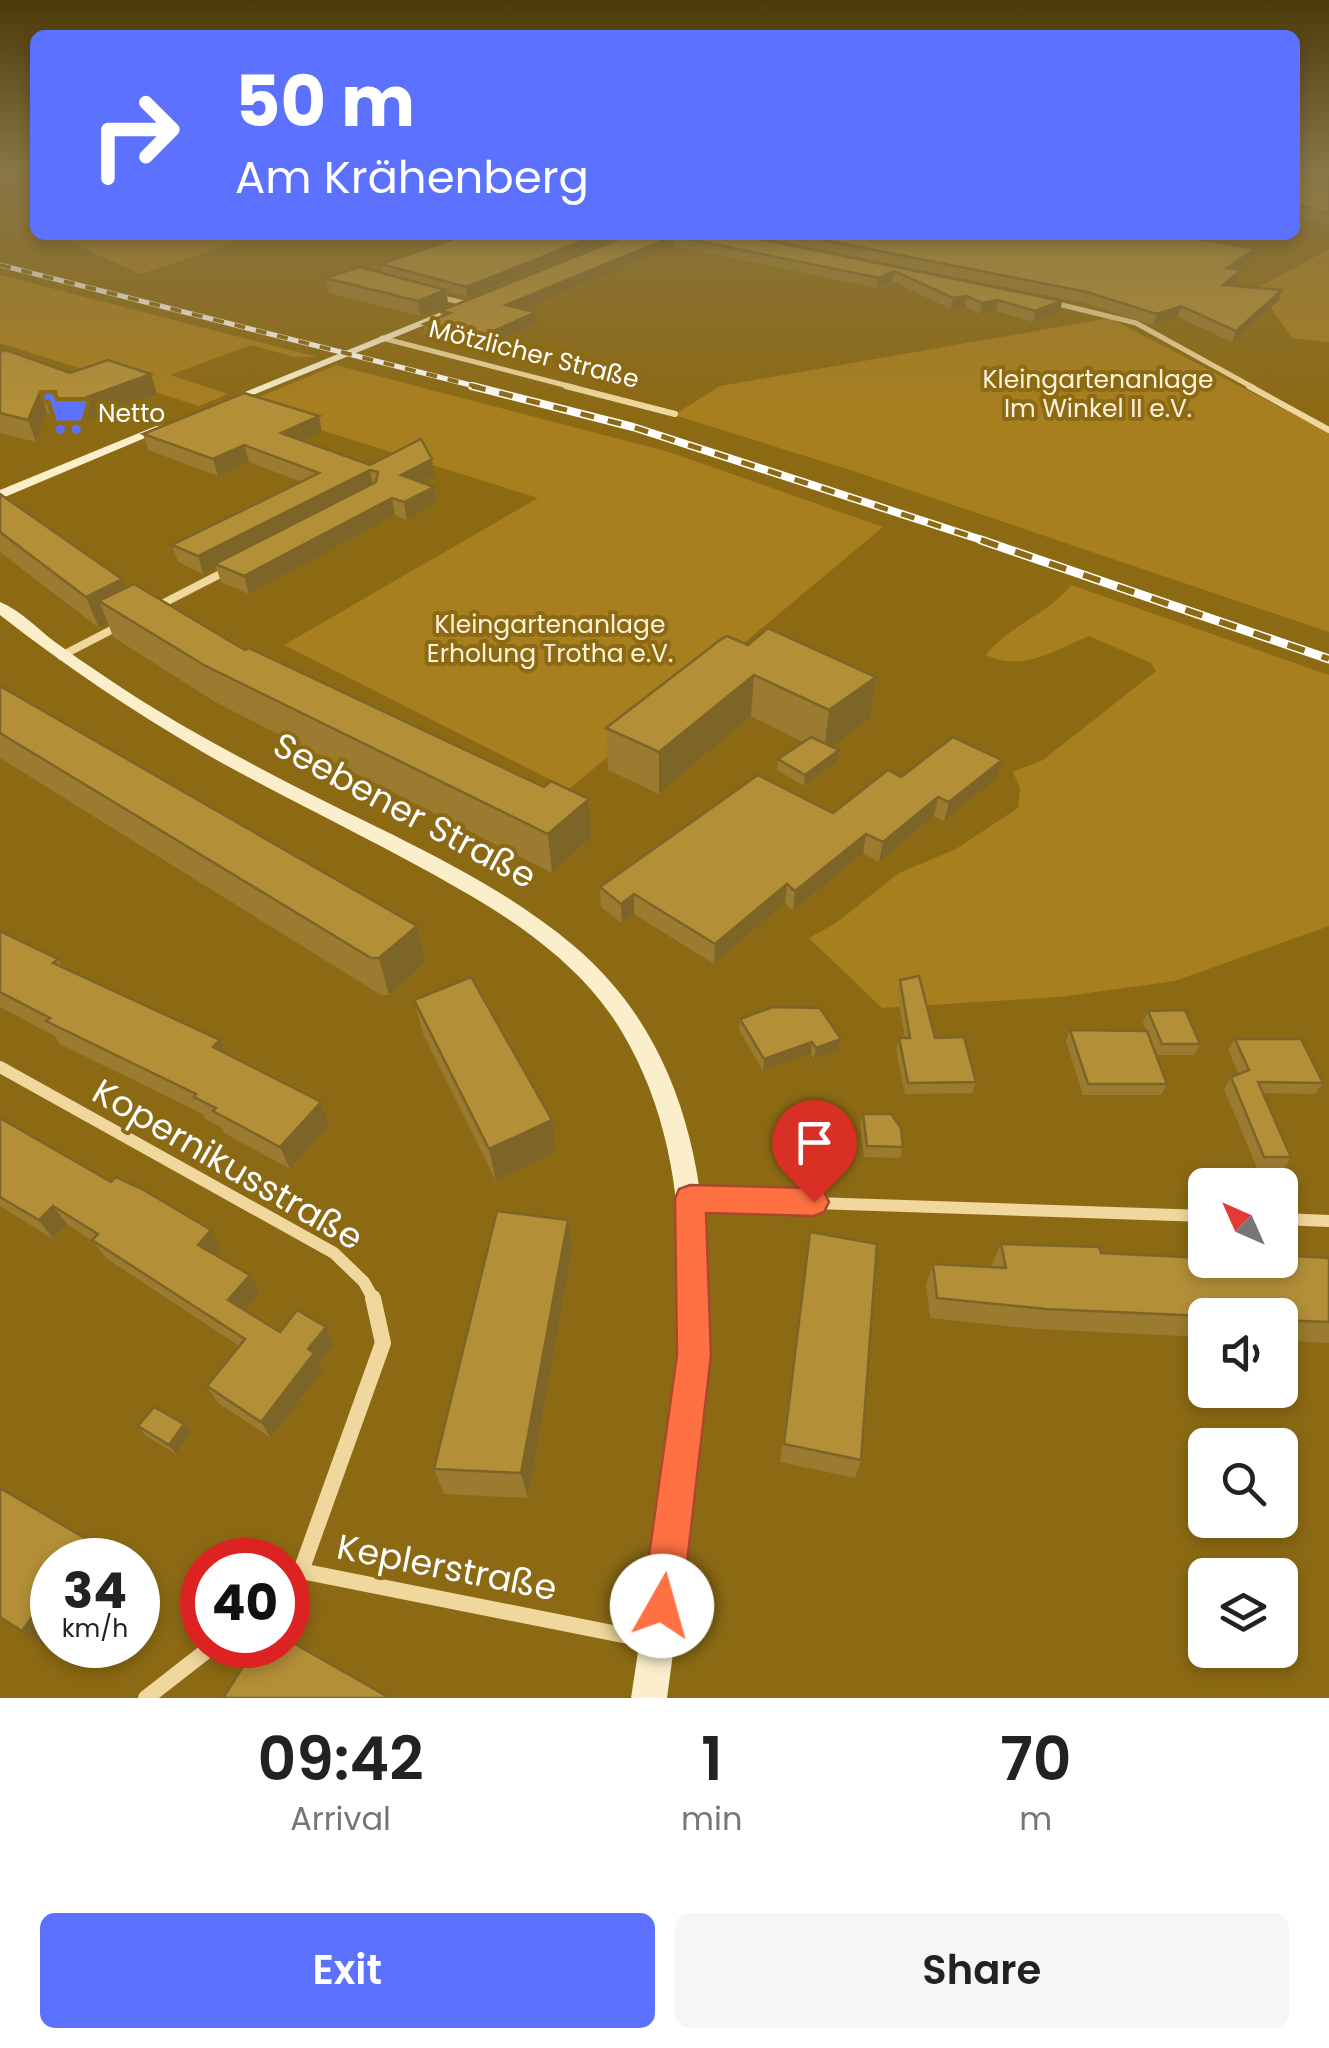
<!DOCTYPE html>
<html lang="en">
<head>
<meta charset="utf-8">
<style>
	:root { --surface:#fff; --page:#f6f6f6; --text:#222; --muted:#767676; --accent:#5c72ff }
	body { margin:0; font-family:Poppins,sans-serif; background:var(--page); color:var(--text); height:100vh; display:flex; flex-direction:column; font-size:38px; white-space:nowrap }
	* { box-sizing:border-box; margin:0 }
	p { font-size:32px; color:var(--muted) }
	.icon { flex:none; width:55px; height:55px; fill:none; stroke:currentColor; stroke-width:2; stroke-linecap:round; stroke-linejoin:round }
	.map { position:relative; height:1698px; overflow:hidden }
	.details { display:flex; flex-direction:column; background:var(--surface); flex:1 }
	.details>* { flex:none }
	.top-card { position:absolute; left:30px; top:30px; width:1270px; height:210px; border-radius:15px; box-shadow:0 5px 15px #0003; background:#5c72ff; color:#fff; overflow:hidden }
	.needle { width:65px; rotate:315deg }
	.tools { position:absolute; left:1188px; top:1168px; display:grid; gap:20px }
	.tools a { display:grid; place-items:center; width:110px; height:110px; border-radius:15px; background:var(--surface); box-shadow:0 5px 15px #0003; font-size:50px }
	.speed { position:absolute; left:30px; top:1538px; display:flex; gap:20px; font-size:50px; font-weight:700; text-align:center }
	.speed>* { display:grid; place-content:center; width:130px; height:130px; border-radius:50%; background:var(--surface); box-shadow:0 5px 15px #0003; line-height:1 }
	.speed small { font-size:25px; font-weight:400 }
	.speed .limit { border:15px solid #d22; background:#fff; color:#111 }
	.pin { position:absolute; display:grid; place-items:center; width:85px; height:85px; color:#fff; margin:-102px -42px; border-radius:50% 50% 50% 0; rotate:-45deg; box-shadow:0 0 10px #0007 }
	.pin .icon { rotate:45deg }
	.me { position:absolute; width:110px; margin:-55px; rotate:7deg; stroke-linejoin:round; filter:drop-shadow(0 0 8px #0008) }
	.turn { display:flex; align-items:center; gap:35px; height:210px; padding:0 40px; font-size:45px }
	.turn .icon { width:130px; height:130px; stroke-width:2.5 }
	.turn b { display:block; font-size:70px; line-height:85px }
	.eta { display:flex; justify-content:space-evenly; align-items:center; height:170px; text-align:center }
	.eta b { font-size:60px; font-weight:600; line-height:70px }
	.action { display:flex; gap:20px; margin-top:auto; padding:20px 40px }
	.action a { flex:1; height:115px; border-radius:15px; background:var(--accent); color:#fff; font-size:40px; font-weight:600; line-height:115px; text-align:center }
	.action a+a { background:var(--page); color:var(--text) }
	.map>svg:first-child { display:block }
	.green { fill:#a87f1f }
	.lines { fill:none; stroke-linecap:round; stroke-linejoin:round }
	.street-far4 { stroke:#f0d79d; stroke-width:5 }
	.street-far3 { stroke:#f0d79d; stroke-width:6 }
	.street-far2 { stroke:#f0d79d; stroke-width:8 }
	.street-far1 { stroke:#f0d79d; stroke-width:12 }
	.street { stroke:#f0d79d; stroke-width:16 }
	.secondary { fill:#fbeecb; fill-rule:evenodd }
	.rail-far3-casing { stroke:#fff; stroke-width:4 }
	.rail-far2-casing { stroke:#fff; stroke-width:5 }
	.rail-far1-casing { stroke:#fff; stroke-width:8 }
	.rail-casing { stroke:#fff; stroke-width:9 }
	.rail-far3 { stroke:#8c6a14; stroke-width:2.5; stroke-dasharray:9; stroke-linecap:butt }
	.rail-far2 { stroke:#8c6a14; stroke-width:4; stroke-dasharray:11; stroke-linecap:butt }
	.rail-far1 { stroke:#8c6a14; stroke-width:5; stroke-dasharray:14; stroke-linecap:butt }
	.rail { stroke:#8c6a14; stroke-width:6; stroke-dasharray:18; stroke-linecap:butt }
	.wall { fill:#9a7b30 }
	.shaded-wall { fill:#7d6427 }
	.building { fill:#b38f38; stroke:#7d6427; stroke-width:2.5 }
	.route { fill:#ff7043; stroke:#a6492c; stroke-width:2.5 }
	.labels { text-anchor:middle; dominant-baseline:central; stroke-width:8; stroke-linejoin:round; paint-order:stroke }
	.far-street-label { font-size:25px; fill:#fff; stroke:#8c6a14 }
	.far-park-label { font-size:25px; fill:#fdf2d8; stroke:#8c6a14 }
	.far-poi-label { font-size:25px; fill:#fff; stroke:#8c6a14; text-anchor:start }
	.near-street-label { font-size:35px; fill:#fff; stroke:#8c6a14 }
</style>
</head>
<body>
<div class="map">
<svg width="1329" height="1698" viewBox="0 0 1329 1698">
	<rect width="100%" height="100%" fill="#8c6a14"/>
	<g class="green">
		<polygon points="53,235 257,235 141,274"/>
		<polygon points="1329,249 1329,342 1292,338 1257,288"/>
		<polygon points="0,275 317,357 294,357 251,345 170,375 228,394 199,406 0,343"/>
		<polygon points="1110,318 1329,433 1329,632 847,469 674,415 720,386"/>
		<polygon points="336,365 669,452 883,527 569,789 284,645 538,498 240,405"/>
		<path d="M1071,585L1329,675V926L1175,981L1059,997L882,1008L809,938L836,923L899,873L956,849L1018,808L1020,788L1013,772L1043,760L1156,671L1151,663L1089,636C1055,650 1022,673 986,655C1010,624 1045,617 1071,585Z"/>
	</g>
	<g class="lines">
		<g class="street-far4">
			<polyline points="435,296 468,304"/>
			<polyline points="1050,302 1136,323 1254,388"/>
			<polyline points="382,338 576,388"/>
		</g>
		<g class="street-far3">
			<polyline points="566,386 675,414"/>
			<polyline points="1249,386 1329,430"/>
		</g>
		<g class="street-far2">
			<polyline points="154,608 228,570"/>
			<polyline points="61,656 121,625"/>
		</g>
		<g class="street-far1">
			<polyline points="0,1067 334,1253 364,1282 374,1300"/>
			<polyline points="691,1199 1205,1216"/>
			<polyline points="1280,1219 1329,1221"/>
		</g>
		<g class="street">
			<polyline points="301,1571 653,1641"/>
			<polyline points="288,1583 301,1571 383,1343 373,1298"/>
			<polyline points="146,1698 214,1645"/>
		</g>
		<g class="secondary">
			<polygon points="466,302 469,307 228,405 218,403"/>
			<polygon points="161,424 171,427 0,499 0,490"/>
			<path d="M0,602C20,610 38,629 55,642C71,654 88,665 104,676C158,713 216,745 273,775C375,829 486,872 574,946C730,1078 715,1298 694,1481C686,1553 677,1626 667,1698H631C642,1628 651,1559 661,1489C681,1338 704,1170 622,1032C585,969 521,924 459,889C376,841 289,801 206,754C134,712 65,666 0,615Z"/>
		</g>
		<defs>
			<polyline id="rail-far3" points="0,265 7,267"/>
			<polyline id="rail-far2" points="0,265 482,388"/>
			<polyline id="rail-far1" points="472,386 633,427 988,542"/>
			<polyline id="rail" points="981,540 1329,659"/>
		</defs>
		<use href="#rail-far3" class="rail-far3-casing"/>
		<use href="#rail-far2" class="rail-far2-casing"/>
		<use href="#rail-far1" class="rail-far1-casing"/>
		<use href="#rail" class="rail-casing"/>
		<use href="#rail-far3" class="rail-far3"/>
		<use href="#rail-far2" class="rail-far2"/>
		<use href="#rail-far1" class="rail-far1"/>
		<use href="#rail" class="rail"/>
	</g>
	<g class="wall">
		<polygon points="1329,170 1329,224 1302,218 1302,216 1295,214 1295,171 1299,173"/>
		<polygon points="465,235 622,235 467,297 447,292 448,305 420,316 329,293 326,278 382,273 381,264"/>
		<polygon points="629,235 740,235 1062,301 1060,312 1033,322 996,311 980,314 965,307 951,309 892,281 877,288 674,246 523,309 536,312 537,323 479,349 425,335 424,324 441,317 440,311"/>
		<polygon points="748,235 1176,235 1255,249 1252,259 1236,270 1237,281 1231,286 1278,301 1232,342 1178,317 1153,325 1084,303"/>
		<polygon points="0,352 70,373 157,394 78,424 47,413 36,442 0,433"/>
		<polygon points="319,416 322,432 303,441 370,465 434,476 422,482 434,487 437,503 407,520 395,515 249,594 221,582 216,567 203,574 178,562 172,545 302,482 249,462 218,476 148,450 143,434"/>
		<polygon points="0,494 125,588 245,650 544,787 589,799 591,838 552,873 217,703 113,637 108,623 99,628 0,552"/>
		<polygon points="748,645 876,677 870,718 831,746 837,761 804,786 777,770 778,759 803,742 751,716 659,794 608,770 606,728"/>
		<polygon points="0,686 417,926 425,963 389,995 381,995 0,758"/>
		<polygon points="901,777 996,779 944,821 934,816 879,862 863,853 793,911 785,903 714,964 634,914 622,923 601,907 600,887 833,813"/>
		<polygon points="0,931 58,959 62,967 321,1102 329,1125 290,1169 224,1133 221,1127 205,1119 203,1114 60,1044 55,1036 0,1007"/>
		<polygon points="900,980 935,1038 976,1082 972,1093 905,1094 896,1049 899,1038 905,1038 897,992"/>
		<polygon points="414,1000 556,1152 496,1181 423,1033"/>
		<polygon points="1148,1011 1200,1044 1194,1055 1156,1055 1167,1084 1161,1095 1083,1095 1066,1041 1070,1030 1146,1031 1143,1022"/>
		<polygon points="740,1019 841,1039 839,1050 814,1059 811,1054 763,1071 739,1030"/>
		<polygon points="1235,1039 1323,1083 1315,1094 1263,1093 1291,1157 1284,1168 1257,1168 1224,1089 1231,1077 1239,1074 1228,1050"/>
		<polygon points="863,1114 903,1147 900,1158 864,1157 860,1125"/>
		<polygon points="0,1118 111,1182 211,1230 221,1248 216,1255 260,1292 245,1310 280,1332 326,1327 334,1344 319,1364 323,1370 271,1438 218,1403 207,1386 239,1346 106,1258 94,1242 67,1224 53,1239 0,1206"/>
		<polygon points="810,1232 861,1460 855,1478 780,1462"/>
		<polygon points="1001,1244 1101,1253 1290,1262 1295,1256 1329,1258 1329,1343 1280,1340 1280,1315 1205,1315 1205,1337 1036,1329 930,1318 926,1285 933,1264 993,1267 992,1264"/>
		<polygon points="572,1251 528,1498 444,1494 434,1469"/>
		<polygon points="184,1424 191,1433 176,1454 146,1436 138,1426"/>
	</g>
	<g class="shaded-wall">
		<polygon points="597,235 622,235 467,297 466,287"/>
		<polygon points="674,236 674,246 507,316 506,305"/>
		<polygon points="1255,249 1252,259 1224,278 1227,268"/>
		<polygon points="1241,270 1237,281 1220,296 1223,285"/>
		<polygon points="894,271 892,281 877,288 879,278"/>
		<polygon points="446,290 448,305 420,316 418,301"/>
		<polygon points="1282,290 1278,301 1232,342 1236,331"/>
		<polygon points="967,296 965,307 951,309 953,298"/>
		<polygon points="998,300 996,311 980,314 982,303"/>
		<polygon points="1062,301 1060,312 1033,322 1035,311"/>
		<polygon points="1181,306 1178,317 1153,325 1157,314"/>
		<polygon points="536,312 537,323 479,349 478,338"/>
		<polygon points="151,374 157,394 78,424 71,403"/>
		<polygon points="40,392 47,413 36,442 28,420"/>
		<polygon points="319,416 322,432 285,449 281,433"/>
		<polygon points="244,445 249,462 218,476 213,459"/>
		<polygon points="432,459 434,476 404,492 401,475"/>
		<polygon points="370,470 373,487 215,564 216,567 203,574 198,556"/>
		<polygon points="434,487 437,503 407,520 404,502"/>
		<polygon points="392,498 395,515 249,594 244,576"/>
		<polygon points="122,579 133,610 99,601 108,623 99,628 86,597"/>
		<polygon points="754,675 751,716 659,794 659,752"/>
		<polygon points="876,677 870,718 824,752 829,710"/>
		<polygon points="839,750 837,761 804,786 805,775"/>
		<polygon points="1002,760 996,779 944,821 949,802"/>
		<polygon points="938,797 934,816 879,862 883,842"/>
		<polygon points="589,799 591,838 552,873 548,834"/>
		<polygon points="866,834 863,853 793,911 795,891"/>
		<polygon points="787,884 785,903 714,964 715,944"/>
		<polygon points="634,894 634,914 622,923 621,904"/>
		<polygon points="417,926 425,963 389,995 379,958"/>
		<polygon points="841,1039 839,1050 814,1059 816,1048"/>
		<polygon points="220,1040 230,1063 213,1047"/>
		<polygon points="812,1042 811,1054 763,1071 764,1059"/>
		<polygon points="321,1102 329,1125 290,1169 280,1147"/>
		<polygon points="552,1120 556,1152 496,1181 489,1149"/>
		<polygon points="53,1206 67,1224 53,1239 39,1220"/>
		<polygon points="568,1220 572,1251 528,1498 521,1473"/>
		<polygon points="211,1230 221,1248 209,1263 198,1245"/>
		<polygon points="250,1275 260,1292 238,1318 228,1300"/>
		<polygon points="326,1327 334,1344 319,1364 323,1370 271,1438 261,1422 308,1349"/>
		<polygon points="184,1424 191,1433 176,1454 169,1445"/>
		<polygon points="88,1540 110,1560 73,1560"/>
		<polygon points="52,1589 52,1645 57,1645 53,1651 22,1631"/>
	</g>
	<g class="building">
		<polygon points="1329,170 1329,214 1295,204 1295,171 1299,173"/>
		<polygon points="465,235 597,235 466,287 381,264"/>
		<polygon points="629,235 740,235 1062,301 1035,311 998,300 982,303 967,296 953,298 894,271 879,278 674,236 506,305 536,312 478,338 424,324 450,313 440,311"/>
		<polygon points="798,235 1176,235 1255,249 1227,268 1241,270 1223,285 1282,290 1236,331 1181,306 1157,314 1087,292"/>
		<polygon points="359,267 446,290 418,301 326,278"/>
		<polygon points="6,350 70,373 108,360 151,374 71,403 40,392 28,420 0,413 0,352"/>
		<polygon points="244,393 319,416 281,433 370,465 421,439 432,459 401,475 434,487 404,502 392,498 244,576 215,564 376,482 378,472 370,470 198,556 172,545 319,473 244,445 213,459 143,434"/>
		<polygon points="0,494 122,579 86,597 0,532"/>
		<polygon points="134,584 245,650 249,648 544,787 551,781 589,799 548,834 204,665 99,601"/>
		<polygon points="768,628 876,677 829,710 754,675 659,752 606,728 720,640 727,636 748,645"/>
		<polygon points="0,686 417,926 379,958 371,958 0,733"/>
		<polygon points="811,737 839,750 805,775 778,759"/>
		<polygon points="953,737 1002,760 949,802 938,797 883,842 866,834 795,891 787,884 715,944 634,894 621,904 600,887 758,775 833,813 888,770 901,777"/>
		<polygon points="0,931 58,959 53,963 220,1040 213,1047 321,1102 280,1147 213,1111 216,1108 194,1097 196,1094 46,1021 50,1018 0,992"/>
		<polygon points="919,976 935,1038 964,1037 976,1082 908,1083 899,1038 910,1038 900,980"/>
		<polygon points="471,977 552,1120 489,1149 414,1000"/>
		<polygon points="773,1007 820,1008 841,1039 816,1048 812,1042 764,1059 740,1019"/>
		<polygon points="1185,1010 1200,1044 1162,1044 1148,1011"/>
		<polygon points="1070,1030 1147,1031 1167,1084 1088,1084"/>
		<polygon points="1235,1039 1301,1039 1323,1083 1258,1082 1291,1157 1264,1157 1231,1077 1249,1070"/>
		<polygon points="863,1114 891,1114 901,1128 903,1147 867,1146"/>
		<polygon points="0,1118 111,1182 116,1177 142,1189 211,1230 198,1245 250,1275 228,1300 280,1332 297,1310 326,1327 308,1349 314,1353 261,1422 207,1386 245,1339 92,1240 98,1234 53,1206 39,1220 0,1197"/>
		<polygon points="497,1211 568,1220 521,1473 434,1469"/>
		<polygon points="810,1232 877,1244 861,1460 784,1444"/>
		<polygon points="1001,1244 1099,1247 1101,1253 1205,1258 1205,1260 1297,1262 1295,1256 1329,1258 1329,1322 1280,1320 1280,1315 1205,1315 1205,1316 1046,1309 937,1298 933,1264 1006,1268"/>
		<polygon points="154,1407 184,1424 169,1445 138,1426"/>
		<polygon points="0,1488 88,1540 73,1560 52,1560 52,1589 22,1631 0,1617"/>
		<polygon points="288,1640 390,1698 223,1698 257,1645 288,1645"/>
	</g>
	<linearGradient id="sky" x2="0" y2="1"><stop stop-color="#4d3a0b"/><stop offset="0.42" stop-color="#887645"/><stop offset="1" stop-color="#887645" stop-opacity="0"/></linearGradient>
	<rect width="1329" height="408" fill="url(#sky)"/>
	<polygon class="route" points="690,1185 814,1188 824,1192 829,1202 824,1212 814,1216 706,1213 711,1355 682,1606 676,1620 662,1626 648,1620 642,1606 677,1355 675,1199 679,1189"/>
	<defs>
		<symbol id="supermarket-bare" viewBox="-9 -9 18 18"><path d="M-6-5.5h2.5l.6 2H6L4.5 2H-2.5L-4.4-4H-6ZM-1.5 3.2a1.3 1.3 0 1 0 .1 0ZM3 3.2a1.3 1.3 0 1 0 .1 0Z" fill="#5c72ff" stroke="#8c6a14" stroke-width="2.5" paint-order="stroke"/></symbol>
	</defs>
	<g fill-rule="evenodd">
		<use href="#supermarket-bare" x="34" y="382" width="63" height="63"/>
	</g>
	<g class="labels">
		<g class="far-street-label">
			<text transform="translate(534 354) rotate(14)">Mötzlicher Straße</text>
		</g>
		<g class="far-park-label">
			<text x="1098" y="379">Kleingartenanlage<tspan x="1098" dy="29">Im Winkel II e.V.</tspan></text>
			<text x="550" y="624">Kleingartenanlage<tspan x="550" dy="29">Erholung Trotha e.V.</tspan></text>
		</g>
		<g class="far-poi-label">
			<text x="98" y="413">Netto</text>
		</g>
		<g class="near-street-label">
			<text transform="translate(405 810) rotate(28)">Seebener Straße</text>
			<text transform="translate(228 1164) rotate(30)">Kopernikusstraße</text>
			<text transform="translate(447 1567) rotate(11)">Keplerstraße</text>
		</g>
	</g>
</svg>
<div class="tools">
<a><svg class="needle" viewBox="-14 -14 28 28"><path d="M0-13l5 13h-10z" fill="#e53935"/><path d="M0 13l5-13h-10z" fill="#767676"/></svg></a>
<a><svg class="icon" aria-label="sound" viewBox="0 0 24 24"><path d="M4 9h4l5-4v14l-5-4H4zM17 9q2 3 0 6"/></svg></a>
<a><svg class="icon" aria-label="search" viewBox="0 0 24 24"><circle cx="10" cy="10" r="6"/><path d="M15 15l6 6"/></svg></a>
<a><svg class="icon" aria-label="layers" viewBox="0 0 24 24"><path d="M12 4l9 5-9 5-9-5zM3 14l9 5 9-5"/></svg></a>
</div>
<div class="speed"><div>34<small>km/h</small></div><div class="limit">40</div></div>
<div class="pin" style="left:814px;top:1202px;background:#d93025"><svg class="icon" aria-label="arrive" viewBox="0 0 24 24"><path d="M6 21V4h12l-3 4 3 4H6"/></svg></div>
<svg class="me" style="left:662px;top:1606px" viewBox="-20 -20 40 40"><circle r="19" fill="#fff"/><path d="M0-13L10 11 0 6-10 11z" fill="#ff7043"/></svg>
<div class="top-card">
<div class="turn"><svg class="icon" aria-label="right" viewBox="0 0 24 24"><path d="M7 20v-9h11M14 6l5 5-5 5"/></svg><div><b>50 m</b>Am Krähenberg</div></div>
</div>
</div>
<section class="details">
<div class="eta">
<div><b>09:42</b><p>Arrival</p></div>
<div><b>1</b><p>min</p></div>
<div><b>70</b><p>m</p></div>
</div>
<div class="action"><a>Exit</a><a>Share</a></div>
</section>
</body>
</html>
